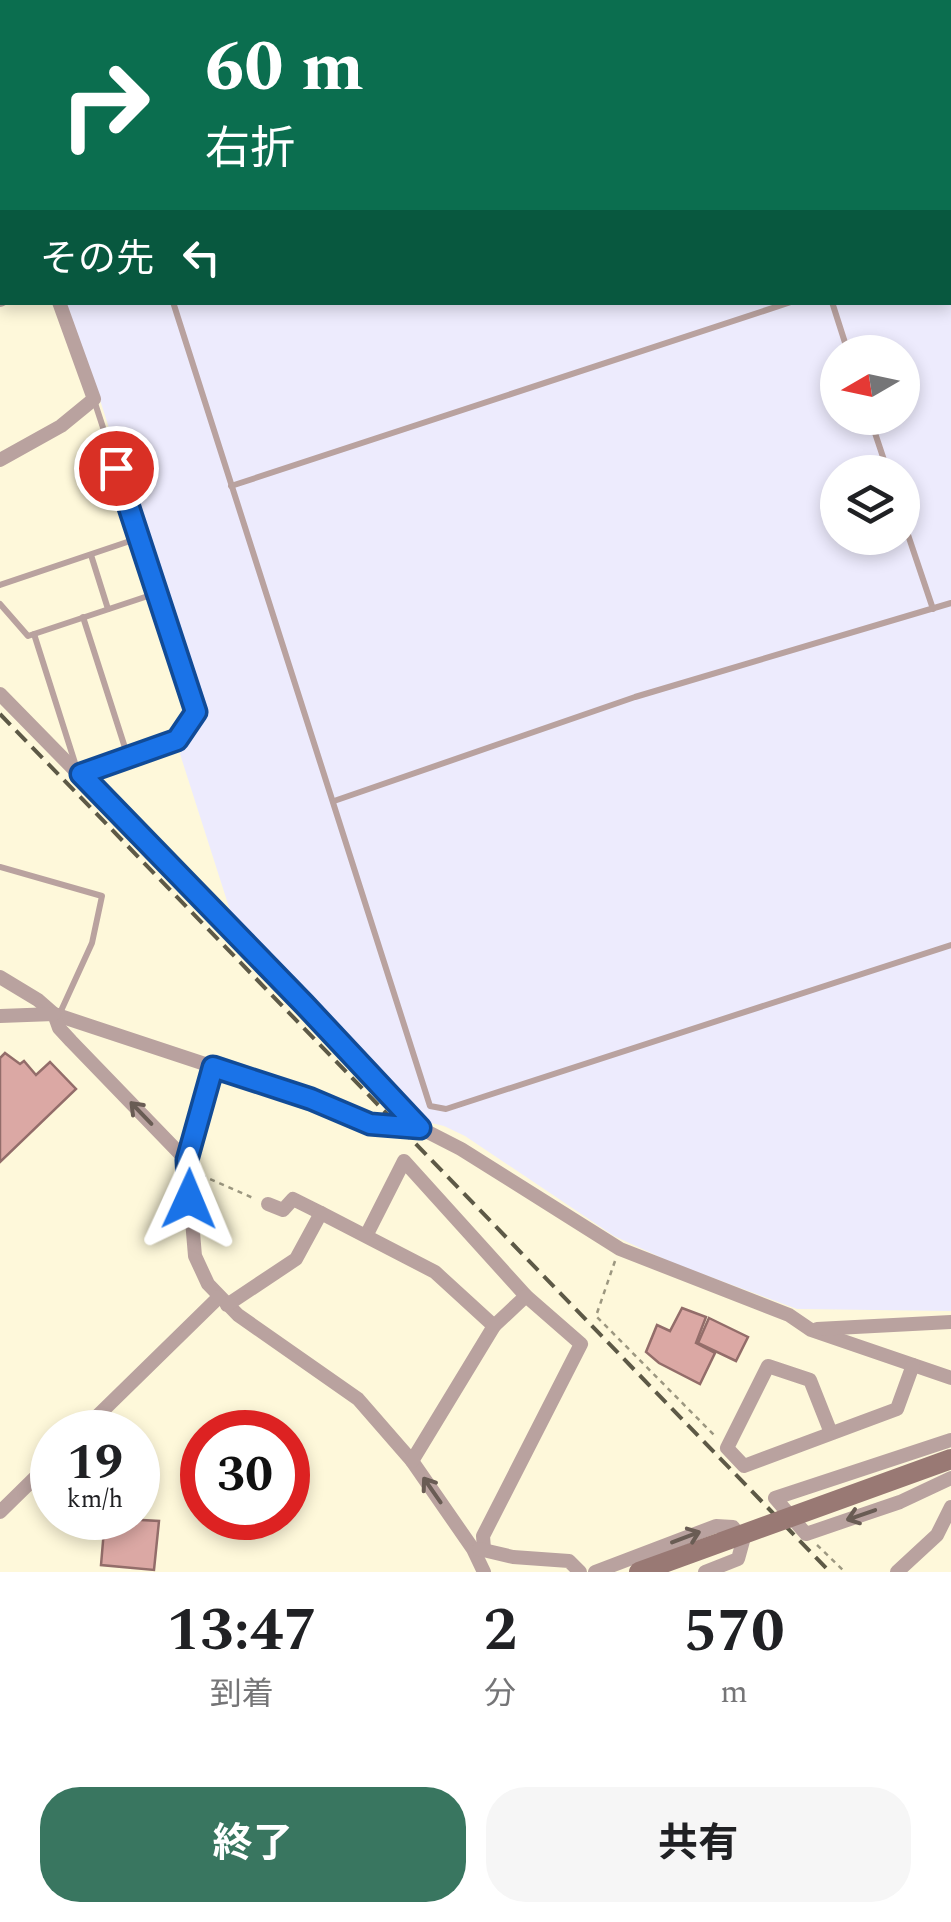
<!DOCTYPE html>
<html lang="ja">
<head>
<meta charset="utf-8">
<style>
	:root { --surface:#fff; --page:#f6f6f6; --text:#202124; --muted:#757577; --accent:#397660 }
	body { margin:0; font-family:Spectral,"Noto Sans JP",serif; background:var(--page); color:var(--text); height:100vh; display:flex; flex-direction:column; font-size:38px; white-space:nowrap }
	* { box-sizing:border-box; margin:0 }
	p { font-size:32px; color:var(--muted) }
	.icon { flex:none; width:55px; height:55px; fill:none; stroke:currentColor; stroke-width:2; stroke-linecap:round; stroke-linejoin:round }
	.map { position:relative; height:1572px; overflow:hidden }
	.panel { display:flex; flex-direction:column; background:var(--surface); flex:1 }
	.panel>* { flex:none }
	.top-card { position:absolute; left:0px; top:0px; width:952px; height:305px; box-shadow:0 5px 15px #0003; background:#0b6e4f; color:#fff; overflow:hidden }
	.needle { width:65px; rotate:261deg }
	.fabs { position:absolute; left:820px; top:335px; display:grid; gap:20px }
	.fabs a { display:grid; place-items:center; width:100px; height:100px; border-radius:50%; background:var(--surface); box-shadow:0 5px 15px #0003; font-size:50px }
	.speed { position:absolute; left:30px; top:1410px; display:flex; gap:20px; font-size:50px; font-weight:700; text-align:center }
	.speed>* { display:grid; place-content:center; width:130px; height:130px; border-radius:50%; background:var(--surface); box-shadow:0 5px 15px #0003; line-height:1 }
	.speed small { font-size:25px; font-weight:400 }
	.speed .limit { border:15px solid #d22; background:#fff; color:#111 }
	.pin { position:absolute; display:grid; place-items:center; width:85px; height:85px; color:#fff; margin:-42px; border:5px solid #fff; border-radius:50%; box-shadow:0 2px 10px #0007 }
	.me { position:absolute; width:110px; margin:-55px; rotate:1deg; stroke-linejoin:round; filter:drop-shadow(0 0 8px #0008) }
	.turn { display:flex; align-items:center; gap:35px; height:210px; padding:0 40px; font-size:45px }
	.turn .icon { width:130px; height:130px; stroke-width:2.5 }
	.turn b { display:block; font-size:70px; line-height:85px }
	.then { display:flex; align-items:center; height:95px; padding:0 40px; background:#0003; gap:20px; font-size:38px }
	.eta { display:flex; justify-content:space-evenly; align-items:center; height:170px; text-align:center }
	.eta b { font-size:60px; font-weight:700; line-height:70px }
	.action { display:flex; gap:20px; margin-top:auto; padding:20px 40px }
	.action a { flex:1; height:115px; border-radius:40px; background:var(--accent); color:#fff; font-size:40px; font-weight:700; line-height:115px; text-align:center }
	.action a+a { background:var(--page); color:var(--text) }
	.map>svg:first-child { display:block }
	.industrial { fill:#edebfd; fill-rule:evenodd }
	.building { fill:#dba8a4; stroke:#936d6a; stroke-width:2.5 }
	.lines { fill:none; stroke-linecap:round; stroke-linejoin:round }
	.path { stroke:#9c9780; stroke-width:2.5; stroke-dasharray:5 5; stroke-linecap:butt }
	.lane { stroke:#b9a29f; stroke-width:6 }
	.street { stroke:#b9a29f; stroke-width:14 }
	.rail { stroke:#5d5946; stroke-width:4; stroke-dasharray:15 8; stroke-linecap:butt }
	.secondary-bridge { stroke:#997974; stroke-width:20 }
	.oneway { stroke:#695c54 }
	.route-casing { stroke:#114b97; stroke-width:25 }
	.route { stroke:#1a73e8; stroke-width:18 }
</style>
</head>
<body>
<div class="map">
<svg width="951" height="1572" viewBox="0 0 951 1572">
	<rect width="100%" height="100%" fill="#fef8da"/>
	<path class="industrial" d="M614,0H951V1311L797,1309L673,1263L614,1236L465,1136L444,1126L414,1119L236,929L180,754L201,714L100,400L66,303L950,302V2H605ZM838,352H902V418H838ZM838,472H902V538H838Z"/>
	<g class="building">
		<polygon points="5,1053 20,1064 24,1061 36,1075 50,1062 76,1089 0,1162 0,1058"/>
		<polygon points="682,1308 706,1317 696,1343 715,1353 700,1384 659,1363 646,1352 657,1325 670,1331"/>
		<polygon points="709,1318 748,1337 736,1361 698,1343"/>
		<polygon points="105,1518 159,1521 154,1570 101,1565"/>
	</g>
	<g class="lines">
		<g class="path">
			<polyline points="201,1175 253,1198"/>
			<polyline points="615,1261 596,1316 715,1436"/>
			<polyline points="817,1545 845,1572"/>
		</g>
		<g class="lane">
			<polyline points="950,251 951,251"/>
			<polyline points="173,302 430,1106 446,1109 951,945"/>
			<polyline points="832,302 848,352"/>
			<polyline points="870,418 888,472"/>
			<polyline points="231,486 791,302"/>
			<polyline points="902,517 933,609"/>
			<polyline points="91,555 108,609"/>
			<polyline points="0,585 139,538"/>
			<polyline points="0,604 28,636 157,593"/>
			<polyline points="83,617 128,757"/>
			<polyline points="34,634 76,766"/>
			<polyline points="82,774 177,739 196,712 94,400"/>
			<polyline points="334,801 635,697 951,603"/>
			<polyline points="0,867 102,896 92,943 60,1013 56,1014"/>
			<polyline points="187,1159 213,1067"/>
		</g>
		<g class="street">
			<polyline points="172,0 173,2"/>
			<polyline points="452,0 453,2"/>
			<polyline points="582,2 591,0"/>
			<polyline points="0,95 2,83"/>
			<polyline points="0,150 2,160"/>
			<polyline points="0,202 2,201"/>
			<polyline points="0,300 2,299"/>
			<polyline points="0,460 61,426 94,399 59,302"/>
			<polyline points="0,694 304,1004 420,1128 461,1149 620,1249 789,1315 811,1330 951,1378"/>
			<polyline points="0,977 38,1000 54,1014 311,1099 370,1124 420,1128"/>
			<polyline points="54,1014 59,1028 71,1041 187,1161 195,1256 208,1284 238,1315 358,1399 412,1461 473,1549 484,1572"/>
			<polyline points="0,1016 54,1014"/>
			<polyline points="268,1204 283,1210 293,1199 321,1213"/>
			<polyline points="367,1234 404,1161 526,1296 581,1344 483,1536 484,1549"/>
			<polyline points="227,1305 296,1259 321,1213 435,1272 494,1326"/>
			<polyline points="817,1329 951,1322"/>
			<polyline points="81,1432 219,1297"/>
			<polyline points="831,1433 810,1380 768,1366 727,1448 744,1466 897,1409 913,1365"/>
			<polyline points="951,1440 775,1498 806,1534 900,1502 951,1478"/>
			<polyline points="412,1461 494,1326 526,1296"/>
			<polyline points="0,1512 52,1461"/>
			<polyline points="479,1549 513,1557 569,1561 580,1572"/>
			<polyline points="595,1572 716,1526 733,1527 743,1541 738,1559 705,1572"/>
			<polyline points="897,1572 937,1535 951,1507"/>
		</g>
		<polyline class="rail" points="0,714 830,1572"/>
		<polyline class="secondary-bridge" points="639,1572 951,1459"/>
	</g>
	<defs><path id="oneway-shaft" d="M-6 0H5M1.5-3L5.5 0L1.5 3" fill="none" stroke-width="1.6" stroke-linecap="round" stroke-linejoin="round" transform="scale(2.5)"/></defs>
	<g class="oneway">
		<use href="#oneway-shaft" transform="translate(141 1113) rotate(-134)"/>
		<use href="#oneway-shaft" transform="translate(432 1490) rotate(-125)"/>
		<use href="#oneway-shaft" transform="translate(861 1515) rotate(161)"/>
		<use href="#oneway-shaft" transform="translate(686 1537) rotate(-21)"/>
	</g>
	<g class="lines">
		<defs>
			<polyline id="route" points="116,468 196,712 177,740 81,774 304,1004 420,1128 370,1124 311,1099 213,1067 187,1160 189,1199"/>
		</defs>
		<use href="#route" class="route-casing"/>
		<use href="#route" class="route"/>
	</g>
</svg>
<div class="fabs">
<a><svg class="needle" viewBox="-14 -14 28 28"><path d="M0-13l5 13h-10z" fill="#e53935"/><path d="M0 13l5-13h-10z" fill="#757577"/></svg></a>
<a><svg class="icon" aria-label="layers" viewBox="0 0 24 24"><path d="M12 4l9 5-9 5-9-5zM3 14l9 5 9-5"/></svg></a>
</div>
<div class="speed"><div>19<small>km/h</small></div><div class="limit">30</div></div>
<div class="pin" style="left:116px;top:468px;background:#d93025"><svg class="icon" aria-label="arrive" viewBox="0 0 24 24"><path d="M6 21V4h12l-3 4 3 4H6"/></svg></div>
<svg class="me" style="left:189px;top:1199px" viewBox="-20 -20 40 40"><path d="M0-17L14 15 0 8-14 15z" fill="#1a73e8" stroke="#fff" stroke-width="4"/></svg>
<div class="top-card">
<div class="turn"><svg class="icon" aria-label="right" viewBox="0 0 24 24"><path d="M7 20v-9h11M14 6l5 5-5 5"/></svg><div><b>60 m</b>右折</div></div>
<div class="then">その先<svg class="icon" aria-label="left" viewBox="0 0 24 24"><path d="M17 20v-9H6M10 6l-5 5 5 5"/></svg></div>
</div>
</div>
<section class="panel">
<div class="eta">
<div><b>13:47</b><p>到着</p></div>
<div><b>2</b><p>分</p></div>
<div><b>570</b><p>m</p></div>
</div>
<div class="action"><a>終了</a><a>共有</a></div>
</section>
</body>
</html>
